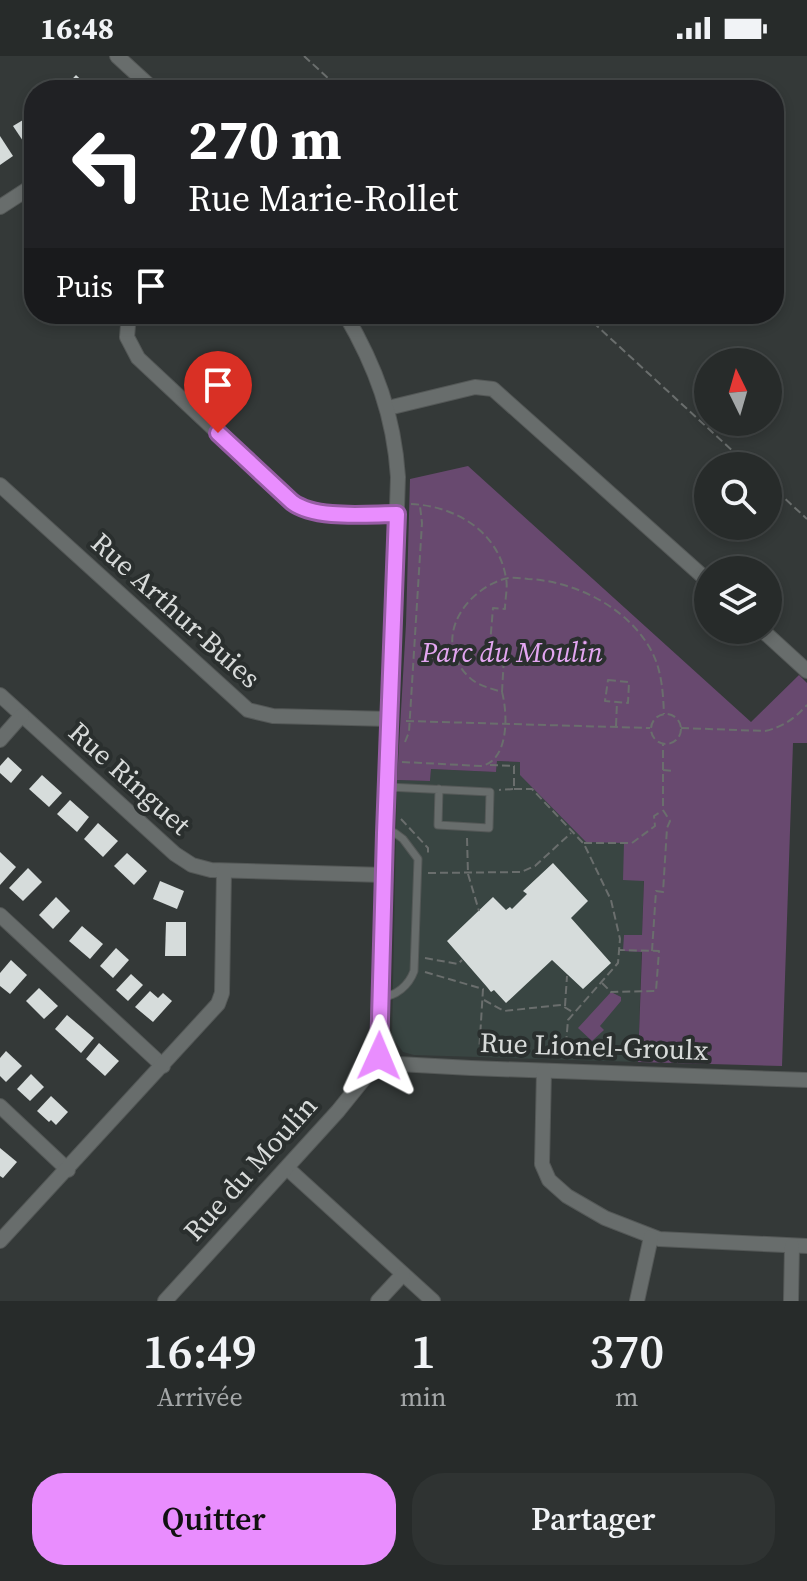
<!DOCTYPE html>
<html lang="fr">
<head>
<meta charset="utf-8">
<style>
	:root { --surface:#272b2a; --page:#2f3332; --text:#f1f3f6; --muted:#a4a7a8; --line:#434747; --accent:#e98dfe }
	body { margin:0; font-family:"Source Serif 4",serif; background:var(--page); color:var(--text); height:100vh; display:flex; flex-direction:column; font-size:30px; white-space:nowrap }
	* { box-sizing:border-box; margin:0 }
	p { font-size:26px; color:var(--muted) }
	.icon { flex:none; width:44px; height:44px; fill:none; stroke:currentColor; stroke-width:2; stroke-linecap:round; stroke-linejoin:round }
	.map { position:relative; height:1245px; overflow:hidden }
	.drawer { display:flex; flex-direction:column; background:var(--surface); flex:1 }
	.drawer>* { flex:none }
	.hud { position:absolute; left:24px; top:24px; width:760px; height:244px; border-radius:32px; box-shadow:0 4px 12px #0003,0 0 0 2px var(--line); background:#202124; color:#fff; overflow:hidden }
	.needle { width:52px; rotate:355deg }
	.buttons { position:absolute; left:694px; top:292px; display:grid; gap:16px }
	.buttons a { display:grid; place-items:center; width:88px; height:88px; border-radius:50%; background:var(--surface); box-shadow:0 4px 12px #0003,0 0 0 2px var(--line); font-size:40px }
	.pin { position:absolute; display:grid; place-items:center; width:68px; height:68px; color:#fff; margin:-82px -34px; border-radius:50% 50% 50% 0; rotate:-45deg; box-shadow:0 0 8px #0007 }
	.pin .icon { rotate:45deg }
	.me { position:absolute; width:88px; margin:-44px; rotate:1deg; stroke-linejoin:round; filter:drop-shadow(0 0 6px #0008) }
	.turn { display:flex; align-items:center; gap:28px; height:168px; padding:0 32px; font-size:36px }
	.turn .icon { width:104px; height:104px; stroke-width:2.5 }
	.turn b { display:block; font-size:56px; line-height:68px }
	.then { display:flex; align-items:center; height:76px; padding:0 32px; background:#0003; gap:16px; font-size:30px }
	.eta { display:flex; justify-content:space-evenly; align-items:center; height:136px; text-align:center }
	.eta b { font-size:48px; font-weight:600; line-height:56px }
	.action { display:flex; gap:16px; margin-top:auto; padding:16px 32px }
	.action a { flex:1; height:92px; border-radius:32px; background:var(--accent); color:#111; font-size:32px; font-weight:600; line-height:92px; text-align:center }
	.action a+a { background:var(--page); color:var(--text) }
	.status { display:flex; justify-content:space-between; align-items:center; height:56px; padding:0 40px; background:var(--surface); direction:ltr }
	.status svg { height:22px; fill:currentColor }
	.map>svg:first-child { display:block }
	.built { fill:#394542 }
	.green { fill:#68496f }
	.building { fill:#d6dcdb }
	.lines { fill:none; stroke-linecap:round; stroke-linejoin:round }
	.lane-casing { stroke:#545857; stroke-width:9 }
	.street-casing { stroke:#545857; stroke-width:16 }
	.path { stroke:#6a6e6d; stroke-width:2; stroke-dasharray:8 4; stroke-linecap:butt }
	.lane { stroke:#686d6c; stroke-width:7 }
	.street { stroke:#686d6c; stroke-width:14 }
	.route-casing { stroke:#975ca5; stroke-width:20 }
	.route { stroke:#e98dfe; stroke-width:14 }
	.labels { text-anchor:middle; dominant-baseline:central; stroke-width:8; stroke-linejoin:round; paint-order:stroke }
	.street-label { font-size:28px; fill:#d8dbda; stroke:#2a2f2e }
	.park-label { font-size:28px; font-style:italic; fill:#e3a6f1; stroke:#2a2f2e }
</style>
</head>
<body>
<div class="status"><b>16:48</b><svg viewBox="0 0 49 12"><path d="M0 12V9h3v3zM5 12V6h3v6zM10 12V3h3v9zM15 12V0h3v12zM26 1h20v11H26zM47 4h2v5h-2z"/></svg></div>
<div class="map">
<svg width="807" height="1245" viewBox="0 0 807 1245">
	<rect width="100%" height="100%" fill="#343938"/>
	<polygon class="built" points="497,705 520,706 645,787 638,1006 414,999 403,996 392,981 397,724 430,725 431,713 496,716"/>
	<g class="green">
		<polygon points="468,410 751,666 799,619 807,627 807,687 793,687 782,1010 638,1006 642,896 623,895 624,879 642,879 644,825 623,824 624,787 586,786 520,719 520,706 497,705 496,716 431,713 430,725 397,724 406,568 410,423"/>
		<polygon points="611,936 621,941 621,945 600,970 604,974 592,985 578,972"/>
	</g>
	<g class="building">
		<polygon points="76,19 92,34 62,34"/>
		<polygon points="33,58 34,86 27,91 13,70"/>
		<polygon points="0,80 13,100 0,109"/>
		<polygon points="8,701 22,714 11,727 0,717 0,710"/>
		<polygon points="42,719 62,737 49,751 29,733"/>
		<polygon points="70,744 89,761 77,776 57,758"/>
		<polygon points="98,767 118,785 103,801 84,783"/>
		<polygon points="0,796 16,811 0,829"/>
		<polygon points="127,797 147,815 134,829 114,810"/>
		<polygon points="553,807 588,845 571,862 611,907 583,933 552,904 506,947 494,934 491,936 487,931 447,885 493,841 506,854 510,851 512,853 527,838 523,835"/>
		<polygon points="28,812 42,826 23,845 9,832"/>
		<polygon points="160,825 184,835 177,853 153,843"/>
		<polygon points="56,841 70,855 53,873 39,859"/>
		<polygon points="166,866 186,866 186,900 165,900"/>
		<polygon points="82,870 103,888 90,903 69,885"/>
		<polygon points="116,892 129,904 113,922 100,910"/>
		<polygon points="11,904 27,919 10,938 0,930 0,917"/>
		<polygon points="131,918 143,929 128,945 116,934"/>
		<polygon points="39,932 58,950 44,963 26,945"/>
		<polygon points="150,935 158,942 163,937 172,945 153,966 135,951"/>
		<polygon points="67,959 94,982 81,997 55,973"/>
		<polygon points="99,987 119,1005 105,1020 86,1003"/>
		<polygon points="6,995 22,1010 6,1026 0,1020 0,1002"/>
		<polygon points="31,1018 44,1031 30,1045 17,1033"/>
		<polygon points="51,1040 68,1056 56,1069 51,1064 49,1066 37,1055"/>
		<polygon points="0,1092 17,1106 3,1122 0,1120"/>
	</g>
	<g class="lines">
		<defs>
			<g id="lane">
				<polyline points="388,731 490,736 489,772 438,769 439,733"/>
				<path d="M380,941C396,941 409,929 414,915L418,803L403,783L395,777H387"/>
			</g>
			<g id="street">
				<polyline points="117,0 154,34"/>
				<polyline points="0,151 34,129"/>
				<path d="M129,258L127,281L138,302L292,446C316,464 368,458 397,458"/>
				<polyline points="388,352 475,331 493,333 708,525"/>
				<polyline points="0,429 248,654 273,660 389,663"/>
				<polyline points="762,574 807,615"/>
				<polyline points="0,639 175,798 192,809 211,814 384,819"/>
				<polyline points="0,684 22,659"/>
				<polyline points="0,859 163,1010"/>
				<polyline points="379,1004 398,1008 471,1012 807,1024"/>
				<polyline points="544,1015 542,1108 549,1124 567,1140 605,1162 659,1183 807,1190"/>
				<polyline points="0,1050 68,1114"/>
				<polyline points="287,1112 433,1245"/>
				<polyline points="0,1185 218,948 222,937 224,815"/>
				<path d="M165,1245L338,1055L379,1004L398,421C394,360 376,311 345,258"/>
				<polyline points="378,1245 403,1218"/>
				<polyline points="637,1245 651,1181"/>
				<polyline points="791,1245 792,1190"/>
			</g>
		</defs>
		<use href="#lane" class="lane-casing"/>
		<use href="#street" class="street-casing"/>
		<g class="path">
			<polyline points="304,0 341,34"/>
			<polyline points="584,258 749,410"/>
			<polyline points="768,427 807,463"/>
			<path d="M411,448C454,450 498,474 506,522C508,531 505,543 505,553L493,552L489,600L504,601L502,636"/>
			<polygon points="608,624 629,626 628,647 605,645"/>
			<circle cx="666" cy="673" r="15"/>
			<polyline points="406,665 650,672"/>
			<polyline points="616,670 617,646"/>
			<path d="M681,672L765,675C783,671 794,663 807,649"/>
			<polyline points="405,686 409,676 422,467 420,450"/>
			<path d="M402,706L481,710C509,705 508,658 502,636C490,632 478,630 469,621C432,586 462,536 504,523C511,521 520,522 528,523C576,525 631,553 653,598C662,617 663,637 664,658"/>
			<polyline points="490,709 514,710 514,733 499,734"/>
			<polyline points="663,714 674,715"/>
			<polyline points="514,733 532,733 584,788 611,844 620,883 618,907 568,964 565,1000"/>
			<polyline points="401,763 428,792 428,798"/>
			<polyline points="467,782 468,818 479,855"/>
			<polyline points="584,787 632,787 655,770 654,760 662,755"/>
			<polyline points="428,817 521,816 535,810 571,777"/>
			<polyline points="652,895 656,835 663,836 667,772 670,765 663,754 663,688"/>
			<polyline points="425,902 458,908 462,904"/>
			<polyline points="425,916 483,933 479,998"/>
			<polyline points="602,927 611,936 656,935 659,895 620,894"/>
			<polyline points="484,944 504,955 561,949 574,957"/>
			<polyline points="565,950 567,920"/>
		</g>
		<use href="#lane" class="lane"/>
		<use href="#street" class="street"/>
	</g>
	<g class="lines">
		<defs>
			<path id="route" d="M218,377L292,446C316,464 368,458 397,458L385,777L379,1000"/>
		</defs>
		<use href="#route" class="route-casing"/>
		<use href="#route" class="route"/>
	</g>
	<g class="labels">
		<g class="street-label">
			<text transform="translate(176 554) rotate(42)">Rue Arthur-Buies</text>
			<text transform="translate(130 722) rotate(42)">Rue Ringuet</text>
			<text transform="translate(594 990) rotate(2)">Rue Lionel-Groulx</text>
			<text transform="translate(250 1112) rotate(-48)">Rue du Moulin</text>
		</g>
		<g class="park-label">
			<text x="512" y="596">Parc du Moulin</text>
		</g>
	</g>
</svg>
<div class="buttons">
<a><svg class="needle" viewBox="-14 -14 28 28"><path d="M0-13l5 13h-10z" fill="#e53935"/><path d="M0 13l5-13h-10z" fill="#a4a7a8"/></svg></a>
<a><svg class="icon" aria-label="search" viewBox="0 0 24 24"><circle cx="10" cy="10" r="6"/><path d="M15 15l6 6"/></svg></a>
<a><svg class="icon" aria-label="layers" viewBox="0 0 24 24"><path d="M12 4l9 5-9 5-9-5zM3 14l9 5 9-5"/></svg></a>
</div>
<div class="pin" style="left:218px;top:377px;background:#d93025"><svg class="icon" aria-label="arrive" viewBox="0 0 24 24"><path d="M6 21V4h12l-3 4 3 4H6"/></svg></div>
<svg class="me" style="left:379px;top:1000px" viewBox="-20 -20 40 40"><path d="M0-17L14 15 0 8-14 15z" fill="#e98dfe" stroke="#fff" stroke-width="4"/></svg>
<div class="hud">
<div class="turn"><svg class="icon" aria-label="left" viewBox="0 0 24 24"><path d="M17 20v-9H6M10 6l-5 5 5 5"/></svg><div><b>270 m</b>Rue Marie-Rollet</div></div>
<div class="then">Puis<svg class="icon" aria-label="arrive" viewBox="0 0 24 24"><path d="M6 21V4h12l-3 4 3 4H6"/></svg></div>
</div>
</div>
<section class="drawer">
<div class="eta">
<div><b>16:49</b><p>Arrivée</p></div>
<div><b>1</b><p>min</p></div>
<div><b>370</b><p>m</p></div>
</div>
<div class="action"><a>Quitter</a><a>Partager</a></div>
</section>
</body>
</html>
